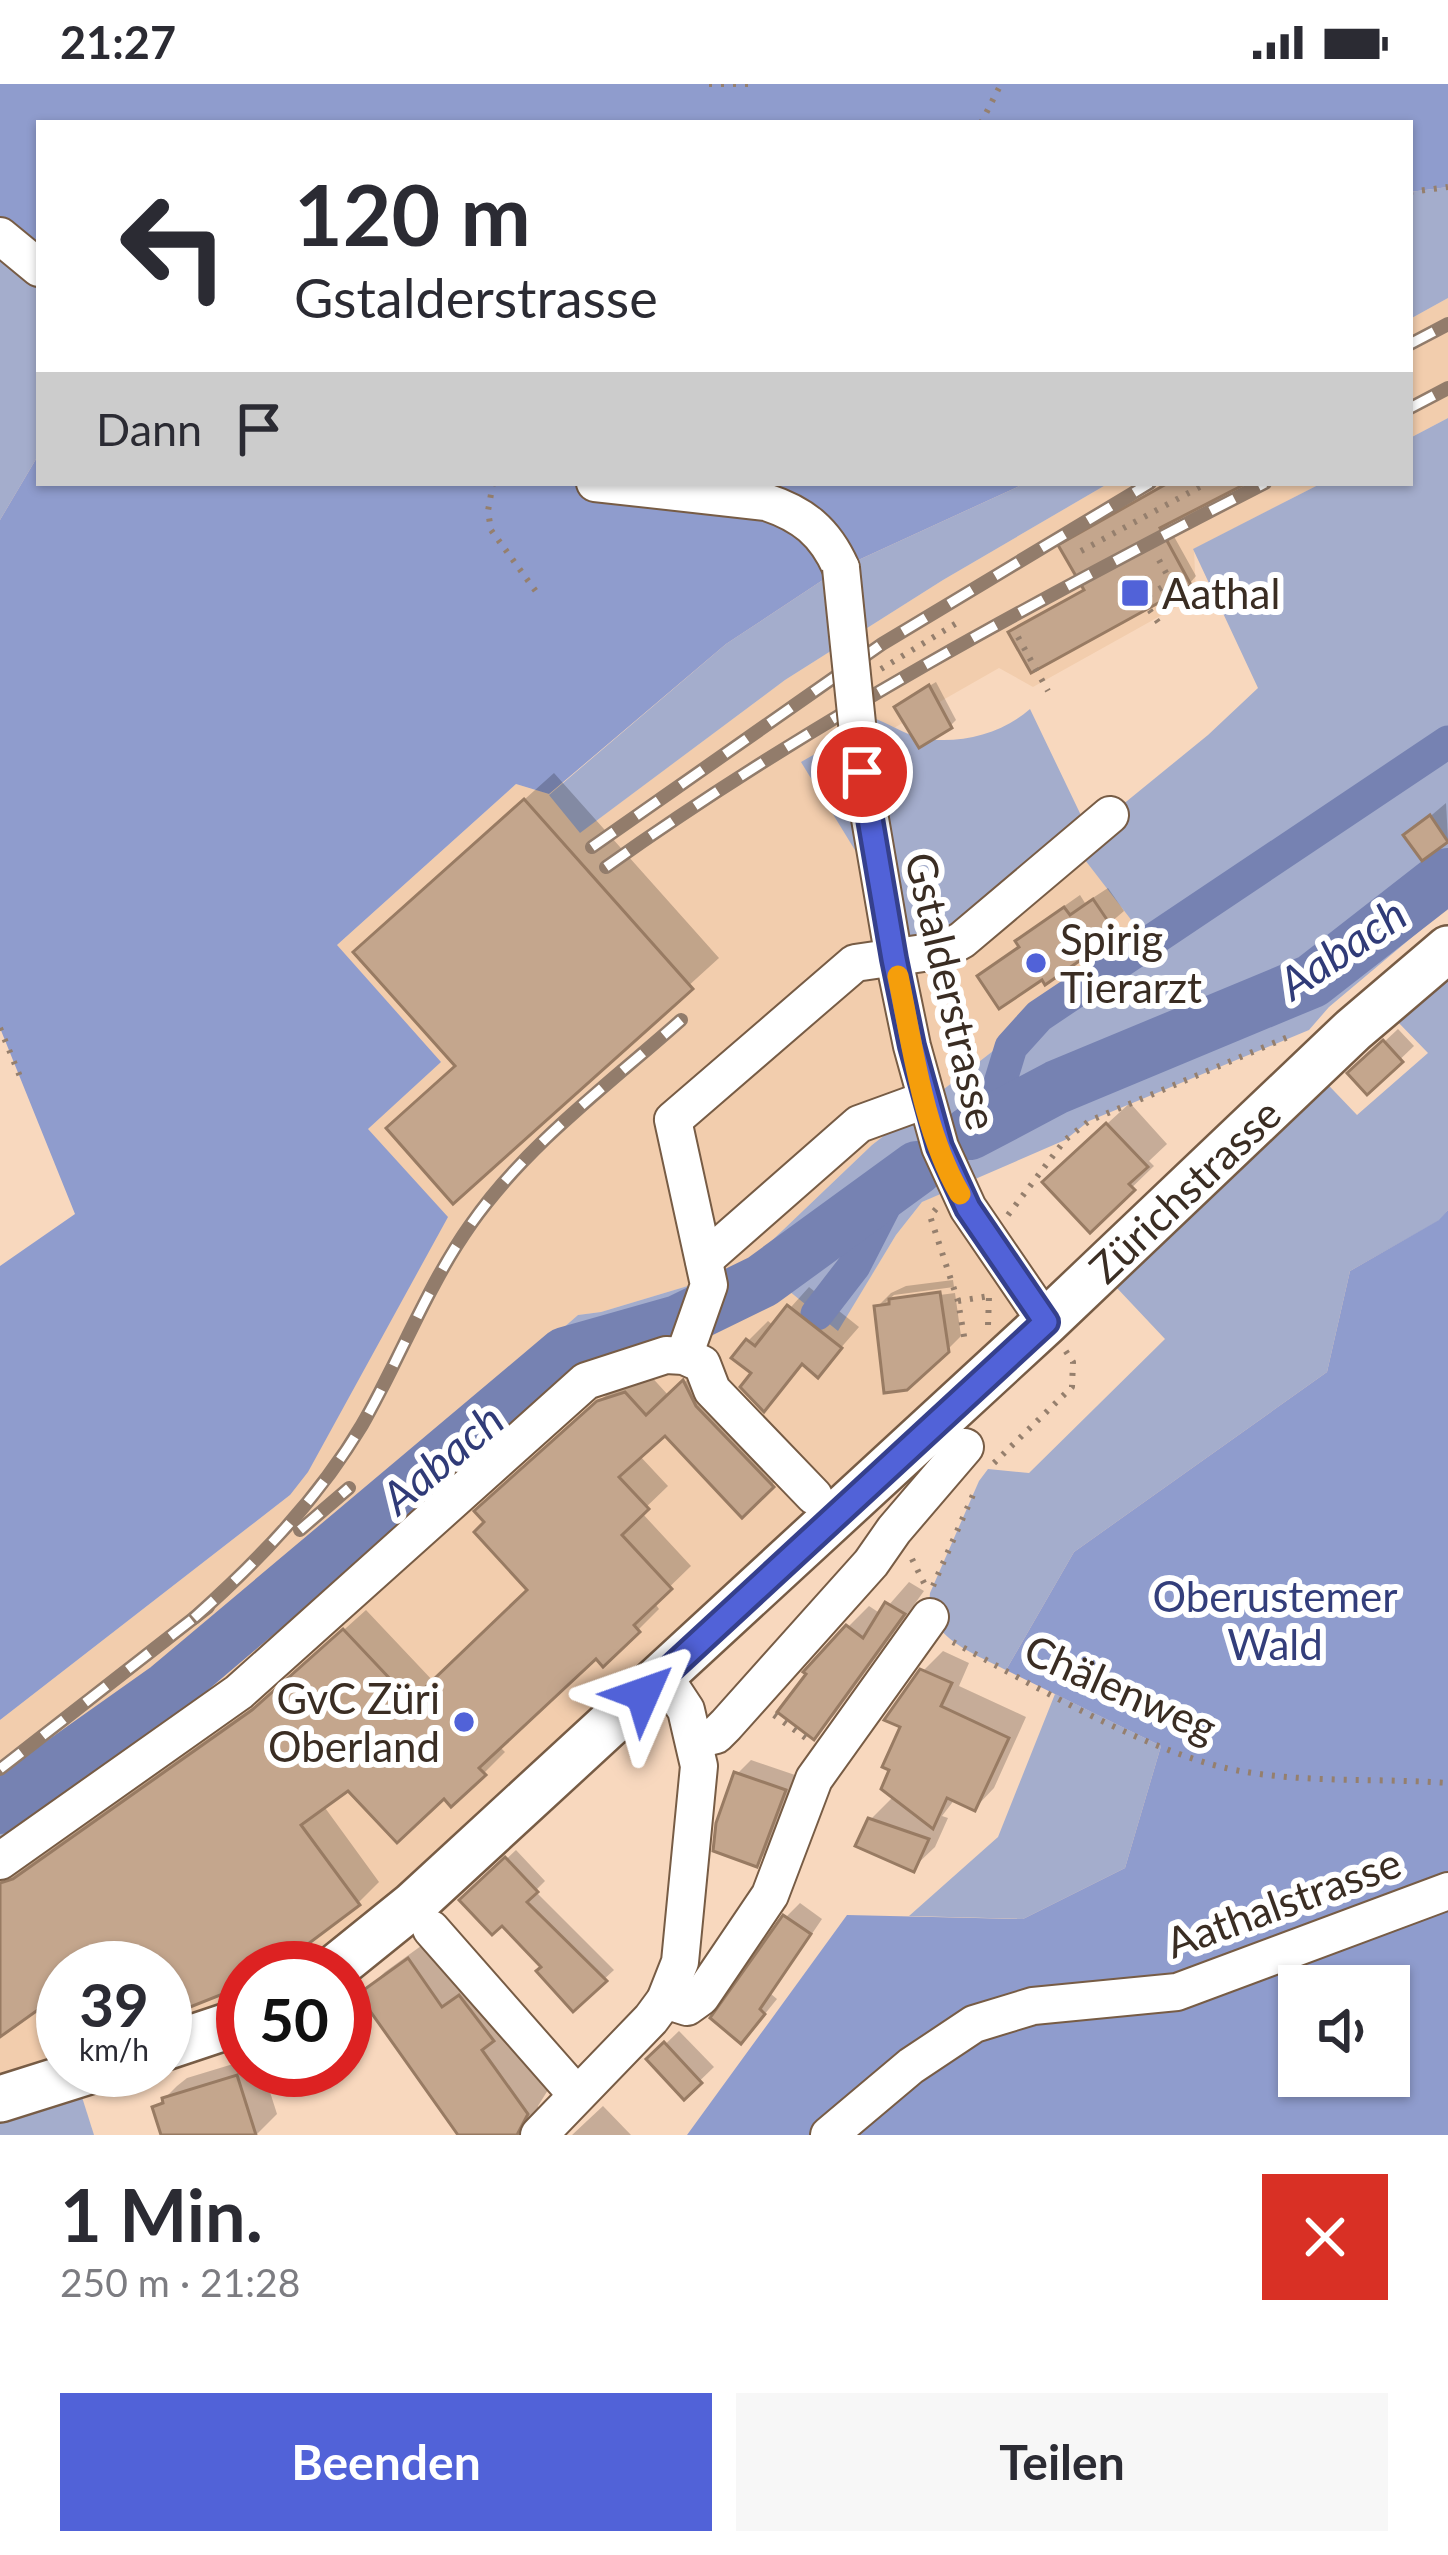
<!DOCTYPE html>
<html lang="de">
<head>
<meta charset="utf-8">
<style>
	:root { --surface:#fff; --page:#f7f7f7; --text:#2b2b33; --muted:#7c7c81; --accent:#5162d8 }
	body { margin:0; font-family:Lato,sans-serif; background:var(--page); color:var(--text); height:100vh; display:flex; flex-direction:column; font-size:45px; white-space:nowrap }
	* { box-sizing:border-box; margin:0 }
	p { font-size:39px; color:var(--muted) }
	.icon { flex:none; width:66px; height:66px; fill:none; stroke:currentColor; stroke-width:2; stroke-linecap:round; stroke-linejoin:round }
	.map { position:relative; height:2051px; overflow:hidden }
	.details { display:flex; flex-direction:column; background:var(--surface); flex:1 }
	.details>* { flex:none }
	.banner { position:absolute; left:36px; top:36px; width:1377px; height:366px; border-radius:0px; box-shadow:0 3px 9px #0004; background:#fff; color:var(--text); overflow:hidden }
	.controls { position:absolute; left:1278px; top:1881px; display:grid; gap:24px }
	.controls a { display:grid; place-items:center; width:132px; height:132px; border-radius:0px; background:var(--surface); box-shadow:0 3px 9px #0004; font-size:60px }
	.speed { position:absolute; left:36px; top:1857px; display:flex; gap:24px; font-size:60px; font-weight:700; text-align:center }
	.speed>* { display:grid; place-content:center; width:156px; height:156px; border-radius:50%; background:var(--surface); box-shadow:0 3px 9px #0004; line-height:1 }
	.speed small { font-size:30px; font-weight:400 }
	.speed .limit { border:18px solid #d22; background:#fff; color:#111 }
	.pin { position:absolute; display:grid; place-items:center; width:102px; height:102px; color:#fff; margin:-51px; border:6px solid #fff; border-radius:50%; box-shadow:0 3px 12px #0007 }
	.me { position:absolute; width:132px; margin:-66px; rotate:47deg; stroke-linejoin:round; filter:drop-shadow(0 0 9px #0008) }
	.turn { display:flex; align-items:center; gap:42px; height:252px; padding:0 60px; font-size:54px }
	.turn .icon { width:156px; height:156px; stroke-width:2.5 }
	.turn b { display:block; font-size:84px; line-height:102px }
	.then { display:flex; align-items:center; height:114px; padding:0 60px; background:#0003; gap:24px; font-size:45px }
	.round { display:grid; place-items:center; flex:none; width:126px; height:126px; border-radius:0px; background:var(--page) }
	.headline { display:flex; align-items:center; justify-content:space-between; height:204px; padding:0 60px }
	h1 { font-size:72px; font-weight:700; line-height:90px }
	.action { display:flex; gap:24px; margin-top:auto; padding:24px 60px }
	.action a { flex:1; height:138px; border-radius:0px; background:var(--accent); color:#fff; font-size:48px; font-weight:700; line-height:138px; text-align:center }
	.action a+a { background:var(--page); color:var(--text) }
	.status { display:flex; justify-content:space-between; align-items:center; height:84px; padding:0 60px; background:var(--surface); direction:ltr }
	.status svg { height:33px; fill:currentColor }
	.map>svg:first-child { display:block }
	.built { fill:#f2cdad }
	.green { fill:#a4adcc }
	.forest { fill:#8f9ccd; fill-rule:evenodd }
	.shadow { fill:#0003 }
	.lines { fill:none; stroke-linecap:round; stroke-linejoin:round }
	.canal { stroke:#7682b2; stroke-width:33 }
	.river { stroke:#7682b2; stroke-width:54 }
	.building { fill:#c4a68d; stroke:#987b63; stroke-width:3 }
	.minor-casing { stroke:#775c45; stroke-width:40 }
	.major-casing { stroke:#775c45; stroke-width:50 }
	.path { stroke:#957f6d; stroke-width:6; stroke-dasharray:3 9; stroke-linecap:butt }
	.minor { stroke:#fff; stroke-width:36 }
	.major { stroke:#fff; stroke-width:45 }
	.rail-casing { stroke:#927c6b; stroke-width:14 }
	.rail { stroke:#fff; stroke-width:9; stroke-dasharray:27; stroke-linecap:butt }
	.minor-bridge-casing { stroke:#775c45; stroke-width:40; stroke-linecap:butt }
	.minor-bridge { stroke:#fff; stroke-width:36 }
	.route-casing { stroke:#35408c; stroke-width:30 }
	.route { stroke:#5162d8; stroke-width:21 }
	.slow { stroke:#f59e0b; stroke-width:21 }
	.poi-dot { fill:#5162d8; stroke:#fff; stroke-width:4.5 }
	.labels { text-anchor:middle; dominant-baseline:central; stroke-width:12; stroke-linejoin:round; paint-order:stroke }
	.poi-label { font-size:42px; fill:#3a2d23; stroke:#fff; text-anchor:start }
	.street-label { font-size:42px; fill:#3a2d23; stroke:#fff }
	.park-label { font-size:42px; fill:#333e7b; stroke:#fff }
	.water-label { font-size:45px; font-style:italic; fill:#303b78; stroke:#fff }
</style>
</head>
<body>
<div class="status"><b>21:27</b><svg viewBox="0 0 49 12"><path d="M0 12V9h3v3zM5 12V6h3v6zM10 12V3h3v9zM15 12V0h3v12zM26 1h20v11H26zM47 4h2v5h-2z"/></svg></div>
<div class="map">
<svg width="1448" height="2051" viewBox="0 0 1448 2051">
	<rect width="100%" height="100%" fill="#f8d8be"/>
	<g class="built">
		<polygon points="1448,214 1448,334 1410,354 1410,235"/>
		<polygon points="1109,399 1322,399 1194,465 1196,512 1033,603 999,584 885,649 1075,762 1150,859 1038,932 872,1061 741,1186 601,1228 578,1231 355,1425 190,1559 0,1701 0,1636 290,1411 368,1045 440,978 336,862 516,700 549,710 581,748 785,596 943,496"/>
		<polygon points="956,1102 1046,1238 335,1884 243,1884 243,1937 165,1963 165,1884 63,1884 63,1986 0,2015 0,1767 190,1622 573,1288 737,1237 789,1207 838,1246 896,1151 922,1118"/>
	</g>
	<g class="green">
		<polygon points="1448,103 1448,214 1410,235 1410,108"/>
		<polygon points="0,152 39,184 39,370 0,436"/>
		<path d="M1448,334V823L1329,923L1309,946L1089,1037L1065,1056L922,1118L896,1151L838,1247L789,1207L737,1237L573,1288L190,1622L0,1767V1701L190,1559L355,1425L578,1231L601,1228L741,1186L872,1061L1038,932L1149,859L1075,763L980,843L894,875L880,807L801,678L876,635C890,640 906,651 921,654C958,661 1002,650 1030,625L1089,748L1208,651L1258,604L1193,465L1322,399H1410V354Z"/>
		<polygon points="1026,399 1109,399 943,496 785,596 580,749 549,711 726,560 841,484"/>
		<path d="M1448,893V1126L1440,1136L1350,1187L1327,1288L1074,1468L1006,1586C974,1569 925,1554 930,1509L979,1397L988,1385L1029,1389L1165,1255L1100,1186L1313,985L1357,1031L1428,969L1395,935Z"/>
		<polygon points="1055,1610 1161,1662 1125,1784 1023,1835 909,1832 998,1753"/>
		<polygon points="75,1991 94,2051 0,2051 0,2015"/>
	</g>
	<g class="forest">
		<polygon points="0,0 1448,0 1448,103 1410,108 1410,39 39,39 39,184 0,152"/>
		<polygon points="39,370 39,399 1026,399 841,484 726,560 549,710 516,700 337,861 441,978 368,1045 448,1133 308,1388 290,1411 0,1636 0,1182 75,1130 0,944 0,436"/>
		<path d="M1448,1126V2051H687L847,1831L1023,1835L1125,1784L1161,1662L1006,1586L1074,1468L1327,1288L1350,1187L1439,1136ZM1299,1902H1389V1992H1299Z"/>
	</g>
	<g class="shadow">
		<polygon points="1170,399 1240,399 1166,438 1196,492 1190,499 1012,548 1087,504 1062,461 1068,455"/>
		<polygon points="936,598 956,636 950,642 904,617"/>
		<polygon points="554,689 719,874 454,1115 458,980 386,840"/>
		<polygon points="1446,719 1448,755 1423,773 1407,752"/>
		<polygon points="1108,804 1124,827 1103,845 1107,850 1093,864 1042,892 981,892 1021,860 1019,858 1033,844 1080,811 1085,819"/>
		<polygon points="1398,945 1414,962 1367,1007 1351,989"/>
		<polygon points="1130,1019 1167,1060 1149,1077 1154,1082 1090,1144 1067,1076"/>
		<polygon points="953,1196 954,1203 894,1211 886,1218 955,1209 961,1252 947,1266 877,1223 891,1209 906,1202"/>
		<polygon points="809,1203 859,1243 818,1290 804,1279 764,1324 748,1257 768,1237 774,1242"/>
		<polygon points="706,1279 793,1380 742,1430 665,1347 639,1371 668,1402 641,1428 691,1482 654,1518 659,1525 638,1546 603,1578 596,1571 499,1662 505,1668 484,1689 444,1711 349,1703 323,1721 379,1798 358,1819 271,1884 243,1884 243,1899 165,1930 165,1884 63,1884 63,1905 0,1949 0,1787 15,1777 37,1775 277,1606 366,1526 434,1598 531,1505 488,1438 499,1406 622,1297 647,1288 669,1312"/>
		<polygon points="909,1498 924,1507 835,1630 814,1652 848,1543 869,1522 881,1530"/>
		<polygon points="943,1567 969,1579 959,1602 1026,1633 994,1704 975,1724 955,1715 942,1732 948,1734 935,1763 913,1784 870,1736 894,1712 923,1587"/>
		<polygon points="751,1676 798,1692 770,1765 756,1779 737,1690"/>
		<polygon points="516,1766 545,1797 535,1807 614,1886 573,1924 545,1883 502,1837 463,1816"/>
		<polygon points="800,1819 822,1835 771,1910 777,1915 755,1942 786,1833"/>
		<polygon points="432,1854 548,2006 538,2022 544,2044 557,2051 462,2051 362,1910 385,1888"/>
		<polygon points="679,1947 714,1983 684,2012 650,1975"/>
		<polygon points="243,1977 243,1986 263,1986 277,2030 256,2051 164,2051 155,2024 177,2002 187,1994"/>
		<polygon points="603,2022 631,2051 568,2051 572,2051"/>
	</g>
	<g class="lines">
		<g class="canal">
			<polyline points="988,1038 1011,963 1039,932 1448,658"/>
			<polyline points="817,1230 854,1182 898,1096"/>
		</g>
		<g class="river">
			<polyline points="970,1049 1057,1003 1312,897 1448,791"/>
			<polyline points="0,1723 168,1604 565,1270 678,1238 762,1197 917,1084"/>
		</g>
	</g>
	<g class="building">
		<polygon points="1168,399 1247,399 1160,444 1191,501 1031,589 1008,548 1084,506 1058,461"/>
		<polygon points="929,601 952,644 919,664 894,623"/>
		<polygon points="524,715 693,905 453,1120 386,1044 455,982 353,868"/>
		<polygon points="1430,731 1448,758 1422,777 1403,751"/>
		<polygon points="1093,815 1112,843 1089,859 1095,866 1045,901 1042,896 999,925 977,892 1019,863 1015,857 1064,823 1070,831"/>
		<polygon points="1383,956 1403,978 1367,1011 1347,989"/>
		<polygon points="1106,1039 1148,1083 1129,1100 1135,1106 1090,1149 1042,1098"/>
		<polygon points="940,1208 949,1268 907,1306 884,1309 874,1222 889,1220 889,1215"/>
		<polygon points="787,1221 842,1264 818,1294 802,1280 764,1328 740,1303 751,1289 731,1274 746,1255 755,1262"/>
		<polygon points="683,1296 696,1322 774,1403 742,1434 665,1352 619,1393 649,1425 622,1451 672,1505 634,1541 640,1548 603,1583 596,1575 479,1684 486,1691 451,1723 444,1715 397,1759 348,1707 301,1741 360,1821 276,1884 243,1884 243,1894 230,1900 233,1906 165,1933 165,1884 63,1884 63,1908 0,1953 0,1799 13,1795 252,1626 343,1545 411,1617 527,1506 474,1448 484,1438 474,1427 597,1317 625,1308 646,1331"/>
		<polygon points="885,1518 905,1530 814,1656 777,1628 806,1590 803,1588 846,1541 863,1554"/>
		<polygon points="920,1585 952,1599 941,1622 1009,1654 975,1727 947,1714 933,1745 881,1705 889,1686 882,1683 900,1643 884,1636"/>
		<polygon points="734,1688 786,1706 757,1783 713,1767 716,1739"/>
		<polygon points="868,1734 929,1755 914,1788 855,1762"/>
		<polygon points="505,1773 538,1808 527,1818 607,1897 573,1928 536,1887 541,1883 502,1842 492,1851 459,1816"/>
		<polygon points="783,1831 811,1850 760,1925 765,1930 741,1960 710,1934"/>
		<polygon points="408,1874 442,1923 459,1911 494,1957 482,1966 528,2030 517,2051 458,2051 358,1910"/>
		<polygon points="664,1958 702,1999 684,2016 646,1975"/>
		<polygon points="237,1991 256,2051 161,2051 152,2023 163,2019 162,2014"/>
	</g>
	<g class="lines">
		<defs>
			<g id="minor">
				<polyline points="0,152 39,184"/>
				<path d="M595,399L766,418C803,430 825,448 841,484"/>
				<polyline points="862,688 894,875 912,962 940,1063 968,1124 1046,1238"/>
				<polyline points="704,1176 859,1040 925,1016"/>
				<polyline points="684,1272 709,1201 673,1036 855,879 944,866 962,856 1110,731"/>
				<polyline points="696,1656 716,1651 726,1641 871,1479 894,1446 965,1363"/>
				<polyline points="0,1777 239,1608 586,1297 666,1271 684,1272 702,1280 712,1306 814,1412"/>
				<polyline points="431,1845 577,2011"/>
				<polyline points="665,1916 687,1923 701,1913 770,1811 814,1695 930,1533"/>
				<polyline points="539,2051 651,1935 665,1916 680,1878 699,1682 686,1626 663,1591"/>
				<polyline points="829,2051 911,1982 974,1940 1033,1922 1177,1908 1448,1807"/>
			</g>
			<g id="major">
				<path id="s1" d="M335,1884L413,1821L1046,1238L1353,946L1448,865"/>
				<polyline points="165,1963 243,1937"/>
				<polyline points="0,2015 92,1986"/>
			</g>
		</defs>
		<use href="#minor" class="minor-casing"/>
		<use href="#major" class="major-casing"/>
		<g class="path">
			<polyline points="709,0 756,0"/>
			<polyline points="981,39 1001,0"/>
			<polyline points="1410,108 1448,103"/>
			<polyline points="493,399 488,427 491,446 540,513"/>
			<polyline points="1081,467 1207,399"/>
			<polyline points="1159,476 1171,498 1142,515 1160,541"/>
			<polyline points="1018,553 1048,607"/>
			<polyline points="881,585 960,537"/>
			<polyline points="0,944 21,995"/>
			<polyline points="936,1125 930,1132 958,1217 965,1258"/>
			<polyline points="1008,1131 1065,1056 1089,1037 1288,953"/>
			<polyline points="958,1217 989,1212"/>
			<polyline points="988,1241 989,1213"/>
			<polyline points="994,1379 1072,1303 1073,1278 1065,1266"/>
			<polyline points="912,1475 925,1501"/>
			<polyline points="933,1502 976,1404"/>
			<path d="M953,1558C1035,1602 1156,1674 1246,1688C1312,1699 1381,1694 1448,1699"/>
			<polyline points="774,1631 807,1655"/>
		</g>
		<use href="#minor" class="minor"/>
		<use href="#major" class="major"/>
		<defs>
			<g id="rail">
				<polyline points="1410,260 1448,240"/>
				<polyline points="1410,324 1448,304"/>
				<polyline points="592,763 882,560 1150,399"/>
				<path d="M606,783C814,635 1039,515 1265,399"/>
				<polyline points="300,1446 349,1404"/>
				<path d="M194,1534C258,1477 318,1415 362,1341C400,1275 427,1202 471,1140C527,1060 609,1000 681,936"/>
				<polyline points="0,1685 208,1523"/>
			</g>
		</defs>
		<use href="#rail" class="rail-casing"/>
		<use href="#rail" class="rail"/>
		<defs>
			<polyline id="minor-bridge" points="841,484 862,688"/>
		</defs>
		<use href="#minor-bridge" class="minor-bridge-casing"/>
		<use href="#minor-bridge" class="minor-bridge"/>
	</g>
	<g class="lines">
		<defs>
			<polyline id="route" points="643,1610 1046,1238 968,1124 940,1063 912,962 894,875 862,688"/>
		</defs>
		<use href="#route" class="route-casing"/>
		<use href="#route" class="route"/>
		<path class="slow" d="M898,892C913,964 923,1046 960,1110"/>
	</g>
	<g class="poi-dot">
		<rect x="1120" y="494" width="30" height="30" rx="6"/>
		<circle cx="1036" cy="879" r="12"/>
		<circle cx="464" cy="1638" r="12"/>
	</g>
	<g class="labels">
		<g class="poi-label">
			<text x="1162" y="509">Aathal</text>
			<text x="1060" y="855">Spirig<tspan x="1060" dy="48">Tierarzt</tspan></text>
			<text x="440" y="1614" text-anchor="end">GvC Züri<tspan x="440" dy="48">Oberland</tspan></text>
		</g>
		<g class="street-label">
			<text transform="translate(952 907) rotate(77)">Gstalderstrasse</text>
			<text stroke="none"><textPath href="#s1" startOffset="1152">Zürichstrasse</textPath></text>
			<text transform="translate(1121 1604) rotate(24)">Chälenweg</text>
			<text transform="translate(1283 1818) rotate(-20)">Aathalstrasse</text>
		</g>
		<g class="park-label">
			<text x="1275" y="1512">Oberustemer<tspan x="1275" dy="48">Wald</tspan></text>
		</g>
		<g class="water-label">
			<text transform="translate(1342 864) rotate(-34)">Aabach</text>
			<text transform="translate(442 1374) rotate(-40)">Aabach</text>
		</g>
	</g>
</svg>
<div class="controls">
<a><svg class="icon" aria-label="sound" viewBox="0 0 24 24"><path d="M4 9h4l5-4v14l-5-4H4zM17 9q2 3 0 6"/></svg></a>
</div>
<div class="speed"><div>39<small>km/h</small></div><div class="limit">50</div></div>
<div class="pin" style="left:862px;top:688px;background:#d93025"><svg class="icon" aria-label="arrive" viewBox="0 0 24 24"><path d="M6 21V4h12l-3 4 3 4H6"/></svg></div>
<svg class="me" style="left:643px;top:1610px" viewBox="-20 -20 40 40"><path d="M0-17L14 15 0 8-14 15z" fill="#5162d8" stroke="#fff" stroke-width="4"/></svg>
<div class="banner">
<div class="turn"><svg class="icon" aria-label="left" viewBox="0 0 24 24"><path d="M17 20v-9H6M10 6l-5 5 5 5"/></svg><div><b>120 m</b>Gstalderstrasse</div></div>
<div class="then">Dann<svg class="icon" aria-label="arrive" viewBox="0 0 24 24"><path d="M6 21V4h12l-3 4 3 4H6"/></svg></div>
</div>
</div>
<section class="details">
<div class="headline"><div><h1>1 Min.</h1><p>250 m · 21:28</p></div><a class="round" style="background:#d93025;color:#fff"><svg class="icon" aria-label="close" viewBox="0 0 24 24"><path d="M6 6l12 12M18 6L6 18"/></svg></a></div>
<div class="action"><a>Beenden</a><a>Teilen</a></div>
</section>
</body>
</html>
